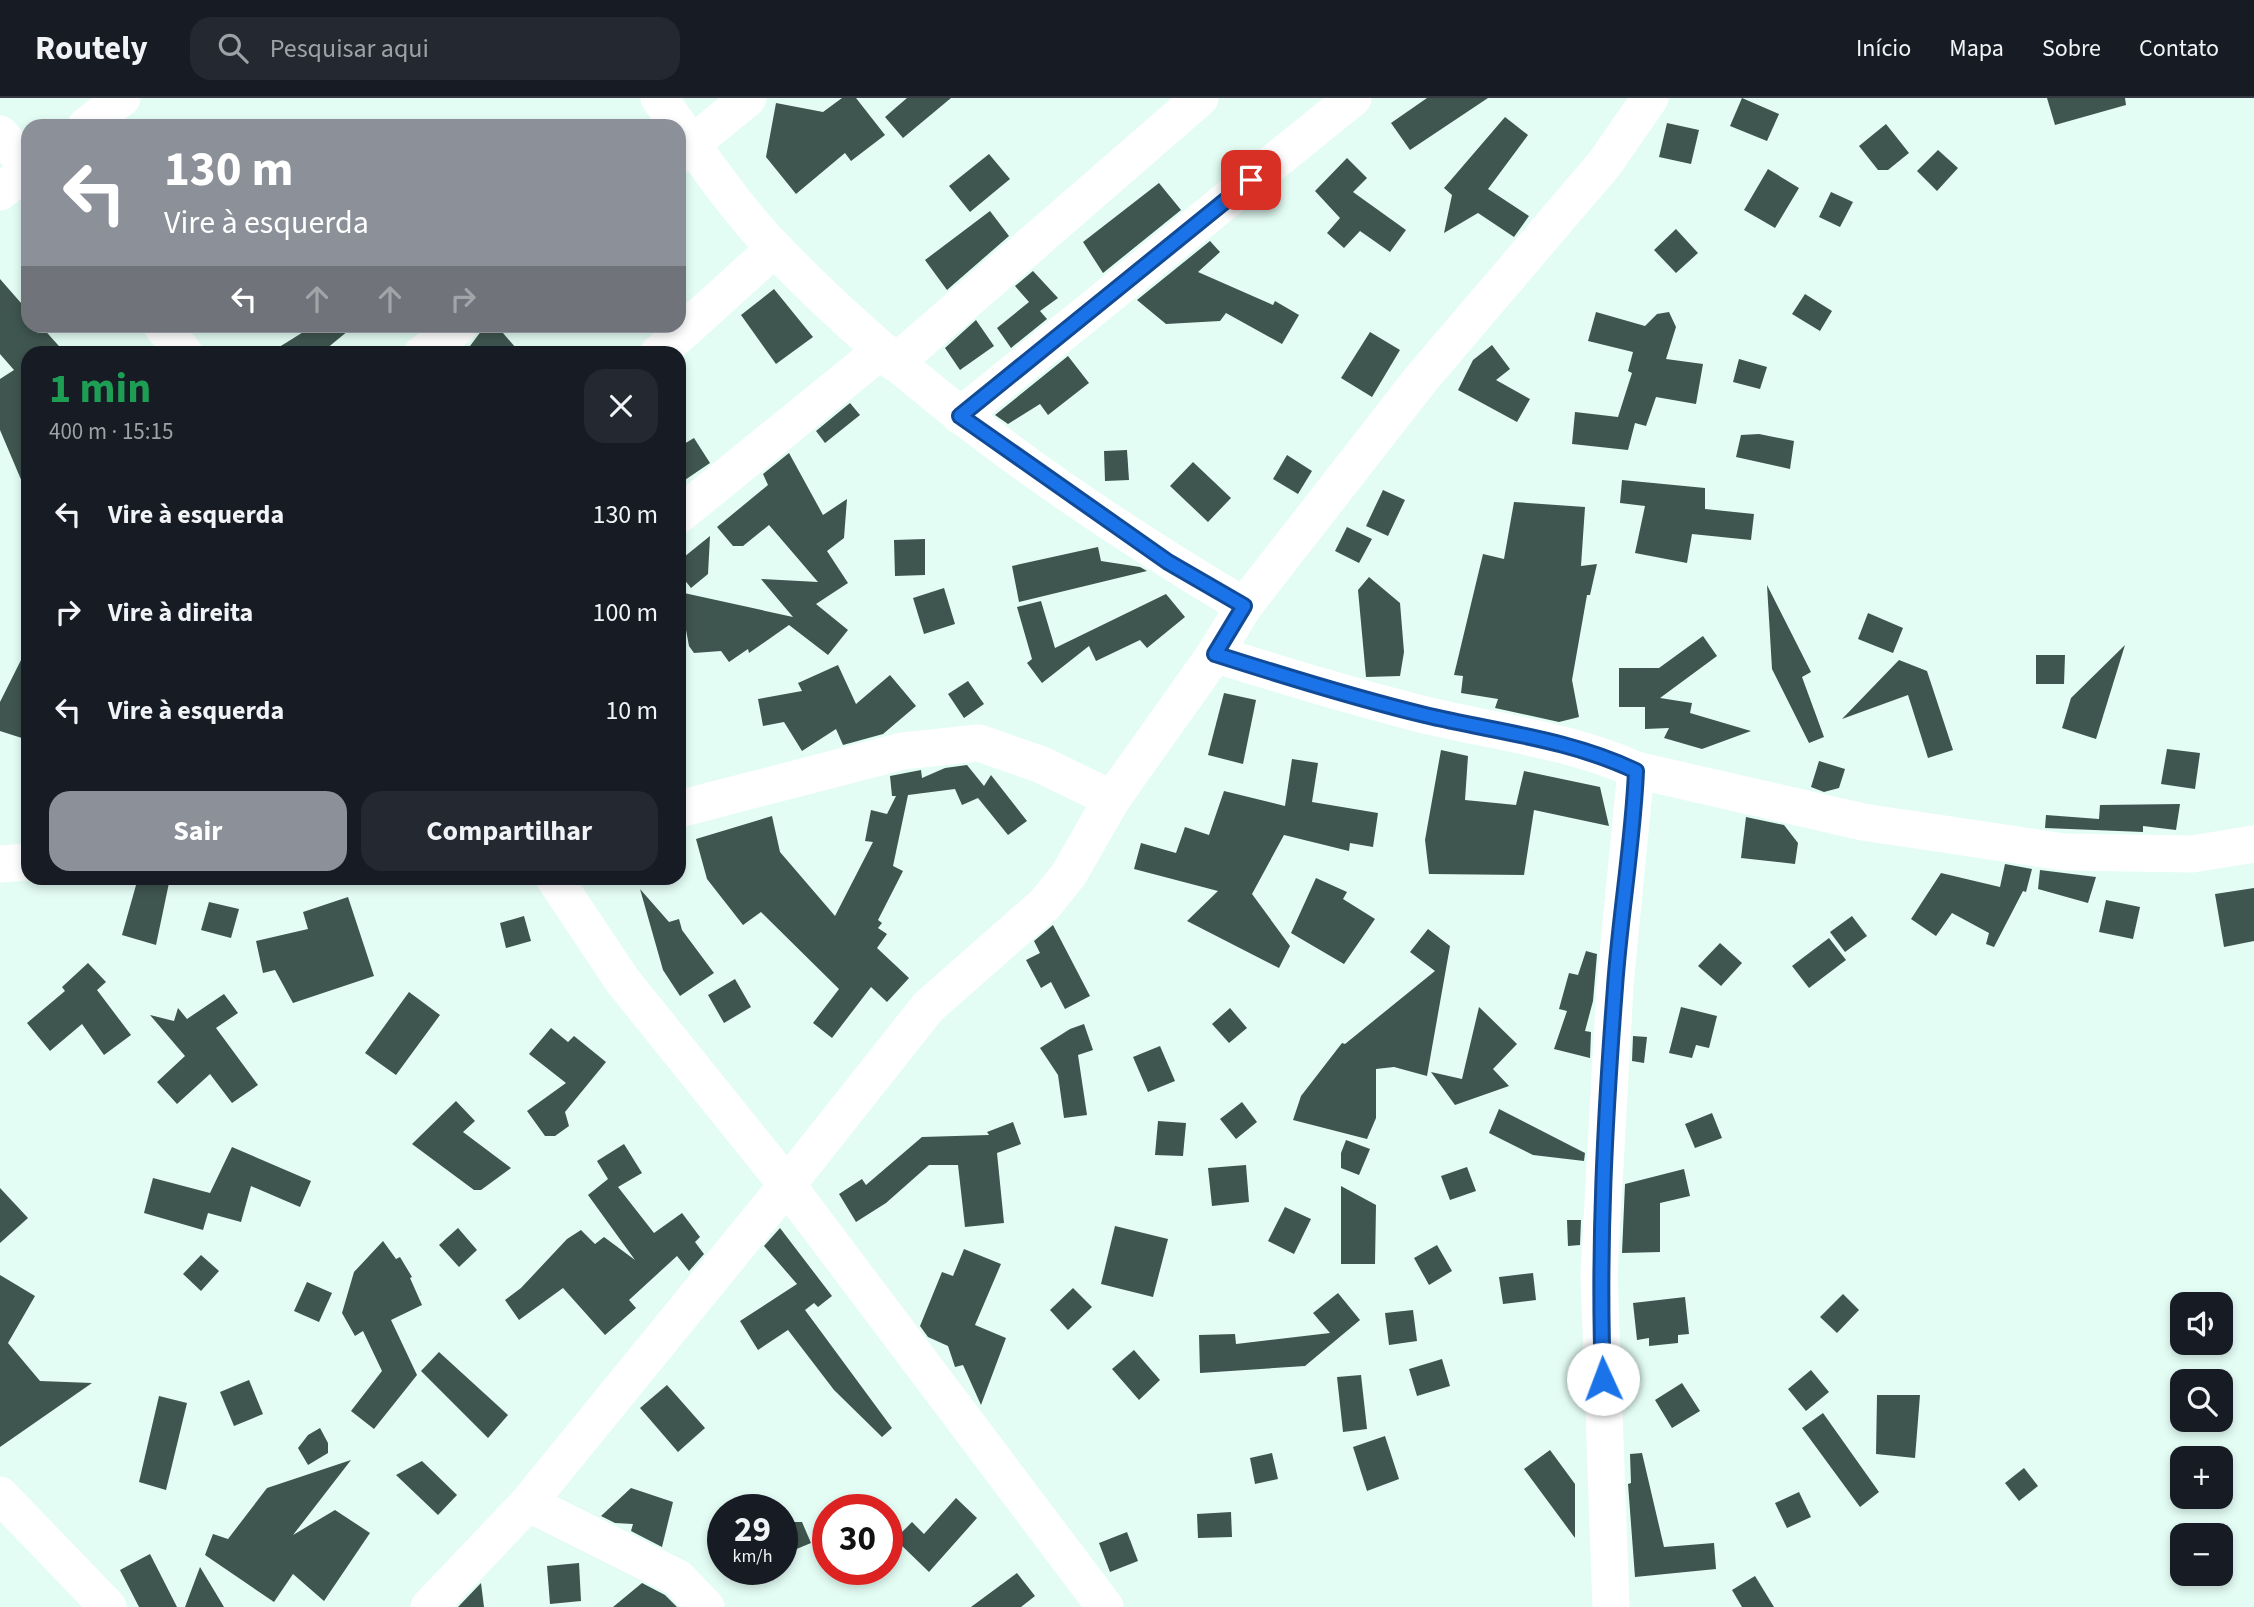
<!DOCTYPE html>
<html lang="pt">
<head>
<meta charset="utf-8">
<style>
	:root { --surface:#171b24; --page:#242831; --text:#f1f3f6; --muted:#9ea1a6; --line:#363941; --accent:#8c9099 }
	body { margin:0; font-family:"Source Sans 3",sans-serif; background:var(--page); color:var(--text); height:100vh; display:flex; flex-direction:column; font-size:26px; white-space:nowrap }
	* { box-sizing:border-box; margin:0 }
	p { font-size:23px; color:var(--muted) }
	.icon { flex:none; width:38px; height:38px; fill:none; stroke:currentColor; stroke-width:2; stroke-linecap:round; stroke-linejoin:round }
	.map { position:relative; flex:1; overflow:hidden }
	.sheet { position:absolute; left:21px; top:248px; width:665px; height:539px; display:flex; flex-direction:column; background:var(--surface); border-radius:21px; box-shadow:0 4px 10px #0003 }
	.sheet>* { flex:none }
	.hud { position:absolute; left:21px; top:21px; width:665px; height:214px; border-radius:21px; box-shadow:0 4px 10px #0003; background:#8c9099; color:#fff; overflow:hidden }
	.buttons { position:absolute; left:2170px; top:1194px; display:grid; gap:14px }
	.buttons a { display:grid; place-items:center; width:63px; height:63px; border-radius:14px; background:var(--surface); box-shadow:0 4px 10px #0003; font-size:35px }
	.speed { position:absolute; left:707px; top:1396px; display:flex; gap:14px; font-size:35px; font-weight:700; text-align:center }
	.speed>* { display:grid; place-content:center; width:91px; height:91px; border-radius:50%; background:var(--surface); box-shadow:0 4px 10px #0003; line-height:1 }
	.speed small { font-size:18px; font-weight:400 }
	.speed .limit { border:10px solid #d22; background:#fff; color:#111 }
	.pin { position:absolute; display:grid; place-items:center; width:60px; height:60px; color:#fff; margin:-30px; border-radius:14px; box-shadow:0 4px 10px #0006 }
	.me { position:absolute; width:77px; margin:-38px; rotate:358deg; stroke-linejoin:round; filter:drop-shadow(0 0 5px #0008) }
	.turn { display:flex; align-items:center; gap:24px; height:147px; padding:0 28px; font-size:32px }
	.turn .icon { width:91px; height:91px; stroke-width:2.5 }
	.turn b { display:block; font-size:49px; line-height:60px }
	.lanes { display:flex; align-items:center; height:66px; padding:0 28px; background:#0003; justify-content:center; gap:35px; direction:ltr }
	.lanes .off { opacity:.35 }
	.round { display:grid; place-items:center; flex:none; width:74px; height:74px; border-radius:21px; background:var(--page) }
	.overview { display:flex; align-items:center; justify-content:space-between; height:119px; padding:0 28px }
	h1 { font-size:42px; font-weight:700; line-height:52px; color:#1e9e55 }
	.primary-button { display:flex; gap:14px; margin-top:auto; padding:14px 28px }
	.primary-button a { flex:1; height:80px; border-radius:21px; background:var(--accent); color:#fff; font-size:28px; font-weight:700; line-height:80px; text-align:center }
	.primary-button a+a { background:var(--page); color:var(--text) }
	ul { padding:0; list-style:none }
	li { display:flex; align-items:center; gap:21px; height:98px; padding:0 28px }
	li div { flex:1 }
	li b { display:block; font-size:26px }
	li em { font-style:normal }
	header { display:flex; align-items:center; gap:42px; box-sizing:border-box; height:98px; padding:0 35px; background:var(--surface); border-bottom:2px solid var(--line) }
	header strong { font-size:33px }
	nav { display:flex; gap:38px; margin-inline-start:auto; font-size:24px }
	.search { width:490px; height:63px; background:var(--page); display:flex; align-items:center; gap:18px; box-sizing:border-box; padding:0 24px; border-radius:21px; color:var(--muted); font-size:26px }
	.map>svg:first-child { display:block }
	.building { fill:#3f554f }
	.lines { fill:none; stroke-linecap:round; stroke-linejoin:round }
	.street { stroke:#fff; stroke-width:37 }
	.route-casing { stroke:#114b97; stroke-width:18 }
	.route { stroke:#1a73e8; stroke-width:12 }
</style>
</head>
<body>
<header>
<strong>Routely</strong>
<div class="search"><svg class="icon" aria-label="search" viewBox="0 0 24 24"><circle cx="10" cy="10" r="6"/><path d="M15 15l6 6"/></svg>Pesquisar aqui</div>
<nav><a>Início</a><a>Mapa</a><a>Sobre</a><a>Contato</a></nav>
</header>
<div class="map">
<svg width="2254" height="1509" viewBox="0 0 2254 1509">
	<rect width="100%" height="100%" fill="#e3fdf5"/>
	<g class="building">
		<polygon points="842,0 856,0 885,37 851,63 845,55 796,96 766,59 776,5 823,14"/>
		<polygon points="907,0 951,0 903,40 885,19"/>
		<polygon points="1427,0 1488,0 1410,52 1391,25"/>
		<polygon points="1742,0 1779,16 1767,43 1730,28"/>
		<polygon points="2047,0 2125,0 2126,7 2055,27"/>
		<polygon points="1505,19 1528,37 1488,91 1529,118 1514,139 1478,115 1444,135 1452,97 1444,90"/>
		<polygon points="1667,25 1699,32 1691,66 1659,59"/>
		<polygon points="1886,26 1909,55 1888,72 1878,72 1859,48"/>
		<polygon points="1938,52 1958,70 1937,93 1917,73"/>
		<polygon points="989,56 1010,81 970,114 949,88"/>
		<polygon points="1347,60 1367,80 1353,94 1406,132 1390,154 1360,133 1344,150 1327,135 1340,120 1315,93"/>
		<polygon points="1768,71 1799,90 1775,130 1744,112"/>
		<polygon points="1159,85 1181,112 1103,175 1083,144"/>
		<polygon points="1831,94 1853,104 1840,129 1819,119"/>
		<polygon points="990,113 1009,138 947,192 925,162"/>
		<polygon points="1676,131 1698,155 1676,175 1654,152"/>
		<polygon points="1210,143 1220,154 1198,174 1273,207 1275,203 1299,217 1282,246 1226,215 1220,223 1166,226 1137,202"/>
		<polygon points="1033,173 1058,200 1040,213 1047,221 1011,250 997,230 1029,204 1015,188"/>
		<polygon points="0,181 28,213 28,228 41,228 66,256 28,256 28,398 0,332 0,281 14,272 0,256"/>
		<polygon points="774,191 813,239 776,266 741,217"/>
		<polygon points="1805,196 1832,213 1820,233 1792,216"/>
		<polygon points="1596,214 1645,228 1657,216 1669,214 1676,229 1666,261 1703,266 1696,306 1656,299 1646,328 1635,325 1628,352 1572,346 1575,314 1618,319 1632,275 1628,273 1633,254 1588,243"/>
		<polygon points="976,222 994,248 960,272 945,250"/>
		<polygon points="313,228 354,228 320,256 268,256"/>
		<polygon points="485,228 497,228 521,256 464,256"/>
		<polygon points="1370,234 1400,252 1372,299 1341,280"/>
		<polygon points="1492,247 1510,271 1496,282 1530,301 1517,324 1458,292 1473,262"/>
		<polygon points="1068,258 1089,285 1048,317 1040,306 1008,326 995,317"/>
		<polygon points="1739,261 1767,269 1760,291 1733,284"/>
		<polygon points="850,305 860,317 825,345 816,333"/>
		<polygon points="1759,336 1794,343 1790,371 1736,359 1741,337"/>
		<polygon points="694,340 710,365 679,386 679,349"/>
		<polygon points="1127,352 1129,382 1105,383 1104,353"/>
		<polygon points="789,355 823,417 847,401 844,440 827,453 848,485 816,506 848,532 828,557 789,527 749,555 748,551 729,564 721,553 694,555 689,548 683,516 684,495 793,519 761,481 818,484 769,427 743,448 733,448 717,429 768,387 763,376"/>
		<polygon points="1287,357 1312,373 1298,396 1273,381"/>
		<polygon points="1193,364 1231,400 1208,424 1170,388"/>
		<polygon points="1622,382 1705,390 1705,411 1754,416 1751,442 1692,436 1687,465 1635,455 1645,408 1620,405"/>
		<polygon points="1383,392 1405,402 1388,438 1366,428"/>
		<polygon points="1514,404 1585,409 1581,468 1597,466 1590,497 1587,497 1572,582 1579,619 1559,624 1495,610 1498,601 1461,595 1463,578 1454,577 1483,456 1504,461"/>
		<polygon points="1347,429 1372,441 1359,465 1335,453"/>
		<polygon points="710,438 708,476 691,490 679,475 679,463"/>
		<polygon points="925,441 925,477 895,478 894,442"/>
		<polygon points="1098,449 1101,463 1140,469 1147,473 1019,504 1012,468"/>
		<polygon points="1369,479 1400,505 1404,554 1400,578 1366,579 1358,492"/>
		<polygon points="1767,487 1811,574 1802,579 1824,639 1809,645 1772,571"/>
		<polygon points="944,490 955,526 924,536 913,500"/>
		<polygon points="1166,496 1185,519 1147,550 1140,542 1096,563 1089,548 1042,585 1027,565 1032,561 1017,509 1041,503 1055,550"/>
		<polygon points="1868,515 1903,530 1893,555 1858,541"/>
		<polygon points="1703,538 1717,558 1660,600 1692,605 1690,615 1751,633 1702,651 1664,640 1669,630 1645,631 1645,609 1619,609 1619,570 1659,570"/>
		<polygon points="2125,547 2096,641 2062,630 2071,600"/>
		<polygon points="28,548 28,642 0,633 0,604"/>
		<polygon points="2036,557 2065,557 2064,586 2036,586"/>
		<polygon points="1899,562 1927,573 1953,652 1928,660 1908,597 1842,621"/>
		<polygon points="838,567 856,606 890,577 916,608 883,636 843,647 836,631 802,653 784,624 763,628 758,601 802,593 798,585"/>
		<polygon points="968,583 984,606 964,620 948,596"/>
		<polygon points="1224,595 1256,602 1243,666 1208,657"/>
		<polygon points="2167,651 2200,655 2195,691 2161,686"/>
		<polygon points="1441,652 1468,658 1465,702 1516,707 1524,673 1600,689 1609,728 1534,712 1524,777 1429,776 1425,742"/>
		<polygon points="1292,661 1318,665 1312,704 1378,715 1373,749 1350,745 1349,753 1284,737 1252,796 1290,848 1279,870 1187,823 1218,793 1134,771 1141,745 1176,755 1185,729 1209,737 1224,693 1285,708"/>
		<polygon points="1819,663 1845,671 1839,690 1824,694 1811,689"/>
		<polygon points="967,667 984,688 991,677 1027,723 1008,737 978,700 962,707 955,691 908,697 893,768 903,773 878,822 882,825 878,830 887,836 877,850 909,880 887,904 871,889 832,940 813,925 839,891 761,814 743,827 707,781 696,741 772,718 780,754 835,818 873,744 865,743 871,712 887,716 896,698 892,698 890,678 921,672 922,680 945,670"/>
		<polygon points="2180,706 2176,732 2143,728 2143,734 2045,730 2046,717 2099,721 2100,707"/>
		<polygon points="1746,719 1784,727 1798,745 1795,766 1741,760"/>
		<polygon points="2005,766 2032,771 2026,794 2023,793 1994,849 1986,846 1989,835 1952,815 1936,838 1911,821 1941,775 2000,789"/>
		<polygon points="2040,772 2096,779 2088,805 2038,791"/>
		<polygon points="138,780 170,780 156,847 122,837"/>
		<polygon points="1316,780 1347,794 1343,801 1375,821 1344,866 1291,835"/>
		<polygon points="2254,790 2254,843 2224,849 2215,796"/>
		<polygon points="640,791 669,824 679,821 682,832 714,875 680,898 663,872"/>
		<polygon points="348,799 374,878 293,905 275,872 263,875 256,843 308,831 303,814"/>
		<polygon points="2106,802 2140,809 2133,841 2099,834"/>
		<polygon points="209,804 239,811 231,840 201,832"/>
		<polygon points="524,818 531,843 506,850 500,825"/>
		<polygon points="1852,818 1867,838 1845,854 1830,834"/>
		<polygon points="1053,827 1090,898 1065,911 1051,884 1041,890 1026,862 1040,855 1034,843"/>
		<polygon points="1428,831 1450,848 1427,978 1394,969 1376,971 1376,1020 1367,1041 1293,1022 1301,998 1342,945 1345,946 1435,873 1410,854"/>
		<polygon points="1829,840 1846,862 1809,890 1792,868"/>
		<polygon points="1720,845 1742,865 1721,888 1698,868"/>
		<polygon points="1586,853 1597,856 1593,903 1585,933 1591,934 1590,960 1554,951 1567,913 1559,911 1569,875 1578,877"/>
		<polygon points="88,865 106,884 97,892 131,937 104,957 82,926 50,953 27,925 65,893 62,889"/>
		<polygon points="735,881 751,909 724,925 708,897"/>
		<polygon points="409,894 440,917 396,977 365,955"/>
		<polygon points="224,896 238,915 216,930 258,987 232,1005 210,976 177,1006 157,984 185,958 150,917 174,923 178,910 187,921"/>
		<polygon points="1479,909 1517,946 1493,971 1509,988 1455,1007 1431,974 1462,981"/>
		<polygon points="1681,909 1717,918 1709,950 1696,947 1692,960 1669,955"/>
		<polygon points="1230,910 1247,930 1229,945 1212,926"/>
		<polygon points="1084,926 1093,952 1078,957 1087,1017 1064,1020 1058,977 1040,950 1070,931"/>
		<polygon points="551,930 568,944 574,938 606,964 565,1014 569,1028 555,1038 545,1038 527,1013 566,985 529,956"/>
		<polygon points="1633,938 1647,939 1644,965 1632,963"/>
		<polygon points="1160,948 1175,983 1148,994 1133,959"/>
		<polygon points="456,1003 475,1023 463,1034 511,1070 481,1092 474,1092 412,1046"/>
		<polygon points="1242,1004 1257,1024 1236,1041 1220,1021"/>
		<polygon points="1499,1011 1585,1055 1584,1063 1533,1057 1489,1035"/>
		<polygon points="1712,1015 1722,1040 1695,1050 1685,1026"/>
		<polygon points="1158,1023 1186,1025 1183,1058 1155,1057"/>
		<polygon points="1013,1024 1021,1046 997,1055 1004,1125 965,1129 958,1067 929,1067 886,1105 856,1124 839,1096 862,1081 866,1087 922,1039 989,1037 987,1034"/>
		<polygon points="1346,1042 1370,1051 1359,1077 1341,1070 1341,1055"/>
		<polygon points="624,1046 642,1075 618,1089 654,1135 682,1115 700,1139 695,1144 704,1156 689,1173 677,1158 629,1202 636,1210 605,1237 563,1190 519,1222 505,1202 521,1190 567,1141 581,1132 595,1146 604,1139 635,1162 588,1097 608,1081 597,1063"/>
		<polygon points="232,1049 311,1083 300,1109 251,1088 241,1124 208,1115 203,1132 144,1115 153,1080 210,1095"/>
		<polygon points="1246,1067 1249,1104 1212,1108 1208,1070"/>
		<polygon points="1467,1069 1476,1093 1450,1102 1441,1078"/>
		<polygon points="1684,1071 1690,1098 1660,1105 1660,1154 1622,1155 1625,1086"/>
		<polygon points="1341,1088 1376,1107 1375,1166 1341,1166"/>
		<polygon points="0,1090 28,1120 0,1145"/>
		<polygon points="1285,1109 1311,1121 1294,1156 1268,1143"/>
		<polygon points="1567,1122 1581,1122 1580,1147 1568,1148"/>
		<polygon points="1115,1128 1168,1141 1153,1199 1101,1186"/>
		<polygon points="458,1130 477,1152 459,1169 439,1147"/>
		<polygon points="780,1130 832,1198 818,1209 814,1205 805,1212 892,1330 882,1339 834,1292 788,1232 758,1252 740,1223 797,1186 764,1148"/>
		<polygon points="383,1143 396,1161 400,1159 412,1179 410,1180 422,1207 391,1222 417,1277 374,1331 351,1313 382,1273 363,1233 355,1238 342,1215 354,1174"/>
		<polygon points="1437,1147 1452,1173 1429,1187 1414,1160"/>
		<polygon points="964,1151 1001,1166 975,1227 1006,1240 981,1307 963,1267 955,1269 948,1248 928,1239 920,1228 942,1174 953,1178"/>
		<polygon points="201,1157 219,1173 201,1193 183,1176"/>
		<polygon points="1533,1175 1536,1202 1503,1206 1499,1179"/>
		<polygon points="0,1177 35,1198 8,1245 40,1283 92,1285 0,1349"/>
		<polygon points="307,1184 332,1195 319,1224 294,1213"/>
		<polygon points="1073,1190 1092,1209 1068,1232 1050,1212"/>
		<polygon points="1338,1195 1360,1222 1305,1268 1200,1275 1199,1237 1235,1236 1236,1246 1330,1235 1313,1215"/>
		<polygon points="1843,1196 1859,1212 1837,1235 1820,1219"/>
		<polygon points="1685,1199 1689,1236 1678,1237 1678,1245 1649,1248 1649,1240 1637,1242 1633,1205"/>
		<polygon points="1413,1212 1417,1243 1389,1247 1385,1215"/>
		<polygon points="1134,1252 1160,1282 1139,1302 1112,1271"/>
		<polygon points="439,1254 508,1317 488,1340 421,1273"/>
		<polygon points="1442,1261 1450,1288 1417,1298 1409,1271"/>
		<polygon points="1811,1272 1829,1294 1806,1313 1788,1291"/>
		<polygon points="1361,1277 1367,1331 1343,1334 1337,1279"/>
		<polygon points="249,1282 263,1316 234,1328 220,1294"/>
		<polygon points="1682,1285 1700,1313 1672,1330 1655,1302"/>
		<polygon points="667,1287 705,1330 678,1354 640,1310"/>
		<polygon points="1877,1297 1920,1297 1915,1360 1876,1356"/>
		<polygon points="159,1298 187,1305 166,1392 139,1384"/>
		<polygon points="1823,1315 1879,1394 1860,1409 1802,1330"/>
		<polygon points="320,1330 328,1345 328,1355 308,1367 298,1350 308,1337"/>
		<polygon points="1385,1338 1399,1381 1367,1393 1353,1349"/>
		<polygon points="1550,1352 1575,1386 1575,1440 1524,1371"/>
		<polygon points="1272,1355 1278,1381 1255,1386 1250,1360"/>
		<polygon points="1642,1355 1664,1449 1714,1445 1716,1471 1635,1479 1628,1386 1631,1385 1630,1356"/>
		<polygon points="351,1362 293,1437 335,1412 370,1435 324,1503 293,1476 274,1504 205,1457 213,1436 228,1441 267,1390"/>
		<polygon points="422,1363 457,1397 438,1417 396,1377"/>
		<polygon points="2024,1370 2038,1388 2019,1403 2005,1385"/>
		<polygon points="631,1390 673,1404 662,1449 631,1433 633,1426 615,1425 601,1418"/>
		<polygon points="1799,1394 1811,1419 1787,1430 1775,1405"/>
		<polygon points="956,1400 977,1420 929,1474 895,1441 912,1424 924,1436"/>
		<polygon points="1231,1414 1232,1439 1198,1440 1197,1416"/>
		<polygon points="792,1424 802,1424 811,1445 782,1457 782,1428"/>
		<polygon points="1127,1434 1138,1463 1110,1474 1099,1445"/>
		<polygon points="150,1456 177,1509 139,1509 120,1472"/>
		<polygon points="579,1465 581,1503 550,1506 547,1468"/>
		<polygon points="200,1469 224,1509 185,1509"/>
		<polygon points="1017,1475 1035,1498 1021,1509 971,1509"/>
		<polygon points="1755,1478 1774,1509 1742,1509 1732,1492"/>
		<polygon points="481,1485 484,1509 458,1509"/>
		<polygon points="642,1485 665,1497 677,1509 613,1509"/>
	</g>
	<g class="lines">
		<g class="street">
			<path d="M659,0C695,50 733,108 776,152C912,293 1076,408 1244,508"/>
			<polyline points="86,28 122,0"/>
			<polyline points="0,36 28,69"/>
			<polyline points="679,57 748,0"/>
			<polyline points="0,94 28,72"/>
			<polyline points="162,228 185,256"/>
			<polyline points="422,256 459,228"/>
			<polyline points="658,256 774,151"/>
			<polyline points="895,265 1200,0"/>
			<polyline points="960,318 1353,0"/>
			<polyline points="679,417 882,252"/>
			<path d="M1215,556C1284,578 1354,599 1425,617C1496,634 1569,642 1636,672L1863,724L2064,754L2192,756L2254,746"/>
			<polyline points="679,711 903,653 979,645 1042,667 1112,701"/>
			<polyline points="0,766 28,764"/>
			<polyline points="554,780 622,882 787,1087 1105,1509"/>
			<polyline points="0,1397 108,1509"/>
			<polyline points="528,1405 678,1480 706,1509"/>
			<polyline points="429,1509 528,1405 787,1087 928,909 1045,806 1069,776 1112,701 1215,556 1244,508 1421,281 1605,65 1650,0"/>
			<polyline points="1611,1509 1599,1176 1615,887 1636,672"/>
		</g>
	</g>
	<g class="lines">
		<defs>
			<path id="route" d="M1251,82L960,318L1168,464L1244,508L1215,556C1284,578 1354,600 1425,617C1496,634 1569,641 1636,673C1633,745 1620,817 1615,889C1605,1020 1598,1150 1603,1281"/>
		</defs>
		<use href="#route" class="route-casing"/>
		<use href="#route" class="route"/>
	</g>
</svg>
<div class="buttons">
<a><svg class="icon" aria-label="sound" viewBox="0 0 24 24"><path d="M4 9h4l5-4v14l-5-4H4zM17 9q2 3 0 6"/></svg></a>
<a><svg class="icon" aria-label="search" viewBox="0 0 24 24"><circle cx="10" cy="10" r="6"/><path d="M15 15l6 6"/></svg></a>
<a>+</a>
<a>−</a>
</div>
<div class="speed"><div>29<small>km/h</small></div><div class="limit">30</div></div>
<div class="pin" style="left:1251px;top:82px;background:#d93025"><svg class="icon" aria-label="arrive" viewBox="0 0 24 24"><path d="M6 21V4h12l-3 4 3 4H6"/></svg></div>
<svg class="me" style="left:1603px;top:1281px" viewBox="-20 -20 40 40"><circle r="19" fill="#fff"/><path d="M0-13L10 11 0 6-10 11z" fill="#1a73e8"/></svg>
<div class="hud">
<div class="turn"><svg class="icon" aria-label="left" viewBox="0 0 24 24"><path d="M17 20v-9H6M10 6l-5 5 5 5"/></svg><div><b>130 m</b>Vire à esquerda</div></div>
<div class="lanes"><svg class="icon" aria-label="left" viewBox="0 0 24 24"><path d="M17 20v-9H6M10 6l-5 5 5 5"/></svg><svg class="icon off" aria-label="ahead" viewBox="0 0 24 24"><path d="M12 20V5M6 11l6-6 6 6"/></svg><svg class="icon off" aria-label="ahead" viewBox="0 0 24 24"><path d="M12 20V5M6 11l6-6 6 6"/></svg><svg class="icon off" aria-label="right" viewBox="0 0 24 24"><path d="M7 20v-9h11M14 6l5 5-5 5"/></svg></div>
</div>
<section class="sheet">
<div class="overview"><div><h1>1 min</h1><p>400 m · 15:15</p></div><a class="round"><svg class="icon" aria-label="close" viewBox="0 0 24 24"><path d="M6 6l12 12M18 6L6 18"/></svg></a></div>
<ul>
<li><svg class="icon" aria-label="left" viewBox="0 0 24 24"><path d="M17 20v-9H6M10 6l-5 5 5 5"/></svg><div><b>Vire à esquerda</b></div><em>130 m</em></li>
<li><svg class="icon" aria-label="right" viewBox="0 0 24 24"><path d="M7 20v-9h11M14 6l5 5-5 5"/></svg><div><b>Vire à direita</b></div><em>100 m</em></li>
<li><svg class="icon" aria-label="left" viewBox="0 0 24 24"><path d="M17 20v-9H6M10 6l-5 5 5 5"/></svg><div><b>Vire à esquerda</b></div><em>10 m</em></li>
</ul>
<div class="primary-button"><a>Sair</a><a>Compartilhar</a></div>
</section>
</div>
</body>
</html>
